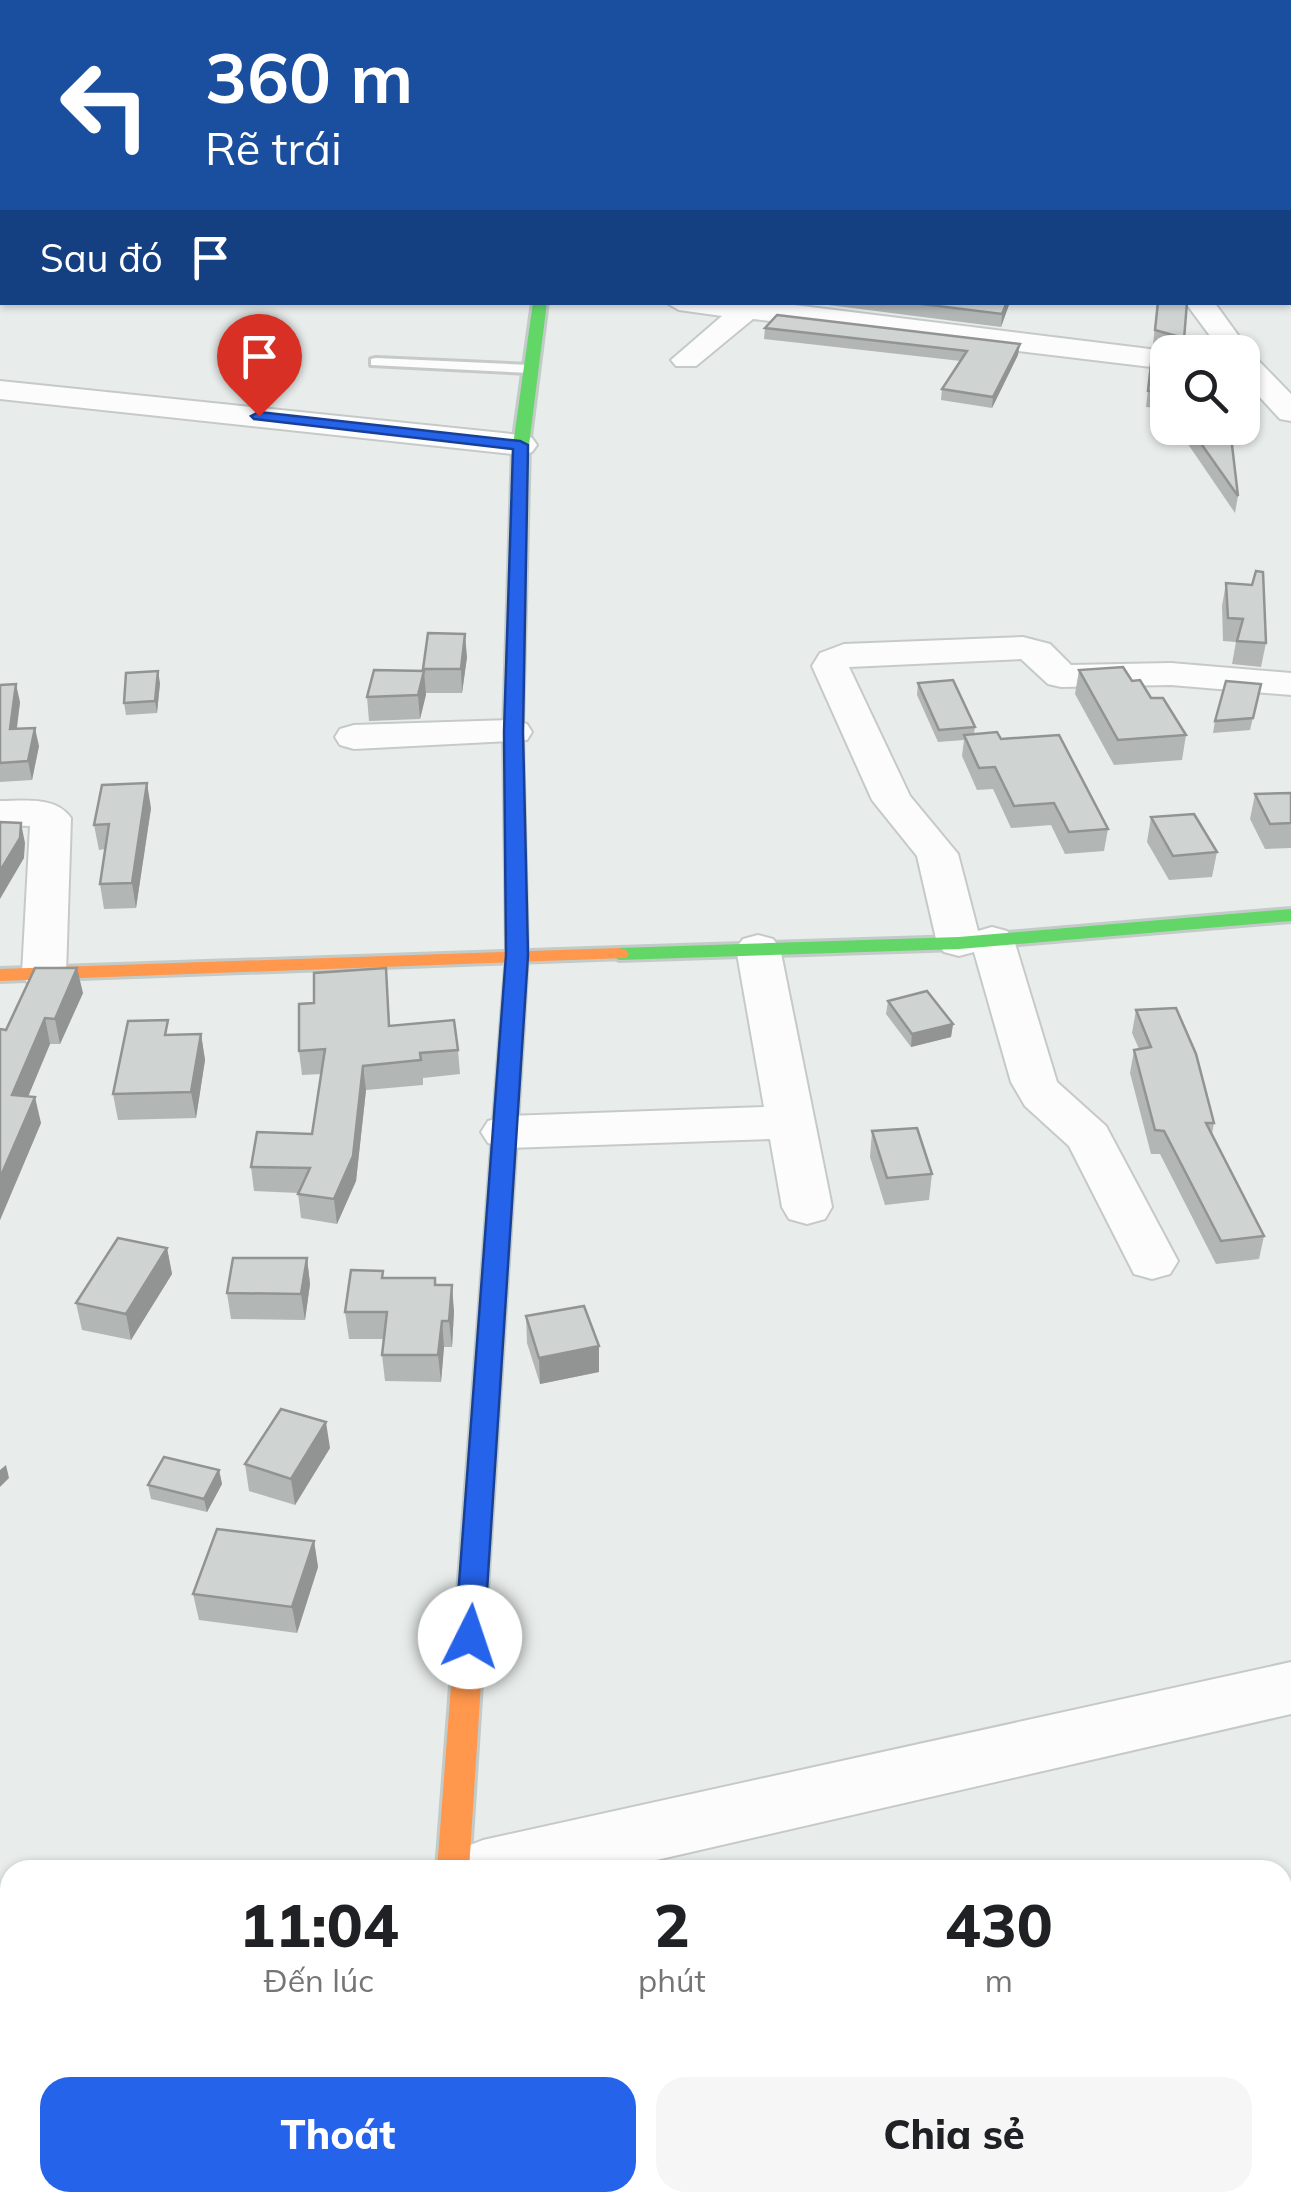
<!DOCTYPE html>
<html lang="vi">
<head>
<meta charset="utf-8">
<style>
	:root { --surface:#fff; --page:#f6f6f6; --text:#202124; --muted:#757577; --accent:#2563eb }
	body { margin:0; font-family:Mulish,sans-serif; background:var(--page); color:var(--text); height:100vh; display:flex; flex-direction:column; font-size:38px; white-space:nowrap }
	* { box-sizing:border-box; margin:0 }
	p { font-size:32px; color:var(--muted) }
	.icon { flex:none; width:55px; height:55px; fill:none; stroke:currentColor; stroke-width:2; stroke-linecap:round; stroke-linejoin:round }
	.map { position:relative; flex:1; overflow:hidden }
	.details { position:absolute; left:0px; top:1860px; width:1292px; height:352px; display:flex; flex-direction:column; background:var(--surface); border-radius:30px 30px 0 0; box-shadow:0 2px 8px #0004 }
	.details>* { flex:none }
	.guide { position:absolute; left:0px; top:0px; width:1292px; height:305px; box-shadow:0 2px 8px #0004; background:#1a4fa0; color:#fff; overflow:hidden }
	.tools { position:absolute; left:1150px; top:335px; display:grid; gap:20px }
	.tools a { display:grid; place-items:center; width:110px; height:110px; border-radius:20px; background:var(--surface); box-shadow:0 2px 8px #0004; font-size:50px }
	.pin { position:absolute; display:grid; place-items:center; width:85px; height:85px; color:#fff; margin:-102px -42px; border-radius:50% 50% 50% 0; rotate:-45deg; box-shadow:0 0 10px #0007 }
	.pin .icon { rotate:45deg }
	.me { position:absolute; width:110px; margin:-55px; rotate:4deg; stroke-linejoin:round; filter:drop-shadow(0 0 8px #0008) }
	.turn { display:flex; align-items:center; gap:35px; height:210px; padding:0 40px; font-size:45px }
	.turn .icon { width:130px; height:130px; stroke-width:2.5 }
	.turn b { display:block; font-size:70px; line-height:85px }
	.then { display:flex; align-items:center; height:95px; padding:0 40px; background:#0003; gap:20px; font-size:38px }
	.eta { display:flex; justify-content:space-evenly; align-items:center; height:170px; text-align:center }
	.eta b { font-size:60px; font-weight:800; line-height:70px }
	.action { display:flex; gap:20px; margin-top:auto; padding:20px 40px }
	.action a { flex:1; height:115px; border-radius:30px; background:var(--accent); color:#fff; font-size:40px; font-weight:800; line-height:115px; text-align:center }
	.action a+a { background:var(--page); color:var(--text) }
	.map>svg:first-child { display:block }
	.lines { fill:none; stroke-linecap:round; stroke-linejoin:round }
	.stream { fill:#a9d4db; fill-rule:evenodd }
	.lane-casing { stroke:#c5cac8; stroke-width:6 }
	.street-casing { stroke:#c5cac8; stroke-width:4 }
	.fast-casing { stroke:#c3cbc8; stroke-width:6 }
	.slow-casing { stroke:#c3cbc8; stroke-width:6 }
	.lane { fill:#fcfcfc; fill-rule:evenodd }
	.street { fill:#fcfcfc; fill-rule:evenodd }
	.fast { fill:#63d668; fill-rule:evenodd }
	.slow { fill:#ff974d; fill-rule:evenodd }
	.wall { fill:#b2b6b5 }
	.shaded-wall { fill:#919493 }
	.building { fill:#cfd4d2; stroke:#919493; stroke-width:2.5 }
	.route { fill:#2563eb; stroke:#184099; stroke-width:2.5 }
</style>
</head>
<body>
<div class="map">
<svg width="1291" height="2212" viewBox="0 0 1291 2212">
	<rect width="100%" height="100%" fill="#e8edeb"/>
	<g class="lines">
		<g class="stream">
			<polygon points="0,16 2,17 2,21 0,20"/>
			<rect x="1290" y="193" width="1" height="4"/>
		</g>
		<defs>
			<polygon id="lane" points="376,358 530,365 537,369 530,373 371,365 371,359"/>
			<g id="street">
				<polygon points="78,0 110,0 112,2 80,2"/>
				<polygon points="1114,0 1137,0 1139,2 1116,2"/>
				<polygon points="0,29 2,30 2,43 0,43"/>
				<polygon points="0,97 2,98 2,112 0,112"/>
				<polygon points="1291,176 1291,192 1290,193 1290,177"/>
				<rect x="0" y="199" width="2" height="16"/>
				<polygon points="665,302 770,302 1174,352 1168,352 1168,369 753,319 696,366 676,366 671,360 722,316 679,310"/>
				<polygon points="1185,302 1214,302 1251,353 1291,394 1291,421 1280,419 1242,378 1242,352 1222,352"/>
				<polygon points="0,381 521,435 532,438 537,445 532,452 521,455 0,399"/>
				<polygon points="1023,637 1050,644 1071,665 1171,663 1291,673 1291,695 1171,685 1061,687 1048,684 1021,659 849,667 910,796 958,854 978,931 992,927 1007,931 1014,940 1057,1082 1106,1126 1178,1261 1170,1274 1152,1279 1134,1274 1069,1146 1025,1106 1011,1082 974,952 959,956 944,952 937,943 917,856 872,800 812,666 820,653 844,644"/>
				<polygon points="513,720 527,724 532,732 527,740 354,749 340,745 335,737 340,729 354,725"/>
				<path d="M0,801C24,801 56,796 71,818L66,974L60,984L44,988L28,984L22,974L30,826L0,825Z"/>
				<polygon points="758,935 773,939 780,948 832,1207 825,1219 807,1224 789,1219 782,1207 770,1139 505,1148 488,1143 481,1132 488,1121 505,1116 764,1107 736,948 743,939"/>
				<polygon points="1291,1662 1291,1714 613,1870 450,1870 460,1849 483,1840"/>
				<polygon points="10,1940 10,2004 0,2007 0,1943"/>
				<polygon points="381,2202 455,2202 454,2212 380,2212"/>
			</g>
			<g id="fast">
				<polygon points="533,302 547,302 529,445 522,732 527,955 523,1028 512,1035 501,1028 507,955 504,732 513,445"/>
				<polygon points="1291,909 1291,921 959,949 619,960 609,954 619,948 959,937"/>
			</g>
			<g id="slow">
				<polygon points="619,948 626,950 629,954 626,958 0,981 0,969"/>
				<polygon points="512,1021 523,1028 469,1870 437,1870 501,1028"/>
			</g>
		</defs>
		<use href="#lane" class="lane-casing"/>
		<use href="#street" class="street-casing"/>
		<use href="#fast" class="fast-casing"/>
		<use href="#slow" class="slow-casing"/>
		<use href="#lane" class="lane"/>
		<use href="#street" class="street"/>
		<use href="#fast" class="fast"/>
		<use href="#slow" class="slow"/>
	</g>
	<g class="wall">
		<rect x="774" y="0" width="118" height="2"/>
		<polygon points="805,302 1010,302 1001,327"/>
		<polygon points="1157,302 1187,302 1183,352 1172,352 1173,351 1153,346"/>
		<polygon points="765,328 1018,355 992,408 941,400 942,389 961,361 764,339"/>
		<polygon points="1152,355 1168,356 1168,409 1146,407"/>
		<polygon points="1177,428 1230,428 1238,496 1235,513"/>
		<polygon points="1226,583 1266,643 1261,667 1232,664 1236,642 1223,641 1222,606"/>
		<polygon points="428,633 467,657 462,693 426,693 420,719 369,721 367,697 423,671"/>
		<polygon points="1079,670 1132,681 1186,735 1182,760 1114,765 1075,694"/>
		<polygon points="160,683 157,713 126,715 124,703"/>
		<polygon points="918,683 975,727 974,734 1001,739 1108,829 1104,851 1065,854 1051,825 1011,828 993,789 977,790 962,756 964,740 938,742 917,695"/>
		<polygon points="1261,684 1250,730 1213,733 1215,721"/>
		<polygon points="0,685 20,702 17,729 39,746 32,780 0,782"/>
		<polygon points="1291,793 1291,848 1265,849 1250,819 1255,794"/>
		<polygon points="151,808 136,908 104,909 100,884 105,849 99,850 94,825"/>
		<polygon points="1151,817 1217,852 1212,877 1169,880 1147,842"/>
		<polygon points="386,968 390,1026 458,1050 460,1074 423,1078 423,1085 366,1090 356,1181 337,1224 301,1218 298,1193 254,1191 251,1167 312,1134 321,1074 302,1075 299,1051 314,1003"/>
		<polygon points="83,993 60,1044 50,1044 28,1096 41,1123 0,1220 0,1029 6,1030"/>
		<polygon points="888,1001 953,1024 951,1037 911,1047 886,1014"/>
		<polygon points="1136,1010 1214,1123 1212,1134 1264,1236 1259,1259 1216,1264 1160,1154 1151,1154 1130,1073 1134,1050 1139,1049 1132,1033"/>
		<polygon points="201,1034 205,1060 196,1118 118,1120 113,1094 171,1035"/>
		<polygon points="872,1131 932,1174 929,1200 885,1205 870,1157"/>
		<polygon points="167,1248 172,1274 131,1340 82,1330 76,1303"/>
		<polygon points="307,1258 310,1284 305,1320 231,1319 227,1293"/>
		<polygon points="384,1278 435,1278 436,1285 454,1311 452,1347 444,1347 441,1382 385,1381 382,1355 384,1339 349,1339 345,1312"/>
		<polygon points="526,1316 599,1372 540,1384 527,1343"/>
		<polygon points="330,1448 295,1505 249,1491 245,1464"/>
		<polygon points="219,1470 222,1484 207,1512 151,1499 148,1485"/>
		<polygon points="314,1541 318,1567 297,1633 199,1620 193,1594"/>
	</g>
	<g class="shaded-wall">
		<polygon points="1007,302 1010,302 1001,327 1002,314"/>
		<polygon points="1020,344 1018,355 992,408 993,397"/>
		<polygon points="465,634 467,657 462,693 461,669"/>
		<polygon points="158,671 160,683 157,713 155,701"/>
		<polygon points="424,671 426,695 420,719 418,695"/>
		<polygon points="16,684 20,702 14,748 10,729"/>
		<polygon points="35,728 39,746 32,780 28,761"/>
		<polygon points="147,783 151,808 136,908 132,883"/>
		<polygon points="21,823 25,843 24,858 0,899 0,871"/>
		<polygon points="77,968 83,993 60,1044 55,1019"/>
		<polygon points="45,1018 50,1044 18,1121 12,1095"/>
		<polygon points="953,1024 951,1037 911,1047 912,1034"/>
		<polygon points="201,1034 205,1060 196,1118 191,1092"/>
		<polygon points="363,1066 366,1090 356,1181 337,1224 334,1199"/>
		<polygon points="35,1097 41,1123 0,1220 0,1178"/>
		<polygon points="167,1248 172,1274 131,1340 126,1314"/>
		<polygon points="307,1258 310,1284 305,1320 301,1294"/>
		<polygon points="452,1285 454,1311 452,1347 449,1321"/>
		<polygon points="442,1321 444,1347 441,1382 438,1355"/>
		<polygon points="599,1346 599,1372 540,1384 539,1358"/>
		<polygon points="326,1422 330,1448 295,1505 291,1479"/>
		<polygon points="6,1465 9,1478 0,1487 0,1470"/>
		<polygon points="219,1470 222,1484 207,1512 204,1499"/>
		<polygon points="314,1541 318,1567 297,1633 292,1607"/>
		<polygon points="290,2202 297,2202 296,2212 290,2212"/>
	</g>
	<g class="building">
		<polygon points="811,0 892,0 892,2"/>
		<polygon points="1185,0 1291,0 1291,113 1290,2 1187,2"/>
		<polygon points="0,56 2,56 2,87 0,85"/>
		<polygon points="906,302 1007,302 1002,314"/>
		<polygon points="1158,302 1187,302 1183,352 1173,352 1174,341 1180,337 1155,330"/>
		<polygon points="777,315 1020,344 993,397 942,389 967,351 765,328"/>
		<polygon points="1152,355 1168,356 1168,393 1148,391"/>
		<polygon points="1190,428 1230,428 1238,496"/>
		<polygon points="1256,571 1263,572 1266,643 1237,641 1243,619 1228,618 1226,583 1252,585"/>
		<polygon points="428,633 465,634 461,669 423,669"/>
		<polygon points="1123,667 1132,681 1140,680 1151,698 1163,698 1186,735 1118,740 1079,670"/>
		<polygon points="374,670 424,671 418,695 367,697"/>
		<polygon points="158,671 155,701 124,703 126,673"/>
		<polygon points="953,680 975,727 939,730 918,683"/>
		<polygon points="1226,681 1261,684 1253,718 1215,721"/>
		<polygon points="16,684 10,729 35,728 28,761 0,763 0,685"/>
		<polygon points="997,732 1001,739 1059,735 1108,829 1069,832 1054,803 1014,806 995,767 979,768 964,735"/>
		<polygon points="147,783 132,883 100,884 109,824 94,825 102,785"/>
		<polygon points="1291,793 1291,823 1270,824 1255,794"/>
		<polygon points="1194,814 1217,852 1173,856 1151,817"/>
		<polygon points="0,822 21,823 20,838 0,871"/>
		<polygon points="35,968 77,968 55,1019 45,1018 12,1095 35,1097 0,1178 0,1029 6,1030"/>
		<polygon points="386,968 389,1026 454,1020 458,1050 420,1053 421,1060 363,1066 353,1156 334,1199 298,1194 310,1168 251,1167 257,1132 312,1134 325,1049 299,1051 299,1004 314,1003 314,973"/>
		<polygon points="927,991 953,1024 912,1034 888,1001"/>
		<polygon points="1176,1008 1196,1054 1214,1123 1206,1123 1264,1236 1221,1241 1164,1131 1155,1130 1134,1050 1151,1047 1136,1010"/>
		<polygon points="168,1020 165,1035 201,1034 191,1092 113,1094 128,1021"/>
		<polygon points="917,1128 932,1174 887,1178 872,1131"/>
		<polygon points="118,1238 167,1248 126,1314 76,1303"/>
		<polygon points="233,1258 307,1258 301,1294 227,1293"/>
		<polygon points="351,1270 383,1271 382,1278 435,1278 435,1285 452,1285 449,1321 442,1321 438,1355 382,1355 387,1312 345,1312"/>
		<polygon points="584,1306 599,1346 539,1358 526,1316"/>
		<polygon points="281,1409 326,1422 291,1479 245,1464"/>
		<polygon points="164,1457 219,1470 204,1499 148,1485"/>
		<polygon points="217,1529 314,1541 292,1607 193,1594"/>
		<polygon points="144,2202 290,2202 290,2212 143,2212"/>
	</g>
	<polygon class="route" points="259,412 520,441 528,445 523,732 528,955 484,1637 480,1645 470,1649 459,1645 455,1637 506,955 504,732 513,449 254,419 251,416"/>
</svg>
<div class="tools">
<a><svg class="icon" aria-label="search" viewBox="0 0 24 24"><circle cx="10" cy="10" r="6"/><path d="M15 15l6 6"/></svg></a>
</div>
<div class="pin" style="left:259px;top:416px;background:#d93025"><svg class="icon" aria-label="arrive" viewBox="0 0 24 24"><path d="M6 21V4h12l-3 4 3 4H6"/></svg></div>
<svg class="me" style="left:470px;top:1637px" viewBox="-20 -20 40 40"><circle r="19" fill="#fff"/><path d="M0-13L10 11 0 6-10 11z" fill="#2563eb"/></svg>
<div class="guide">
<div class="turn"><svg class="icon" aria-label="left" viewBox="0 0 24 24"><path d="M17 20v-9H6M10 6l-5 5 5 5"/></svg><div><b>360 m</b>Rẽ trái</div></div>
<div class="then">Sau đó<svg class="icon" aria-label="arrive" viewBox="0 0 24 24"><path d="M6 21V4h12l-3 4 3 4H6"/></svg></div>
</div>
<section class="details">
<div class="eta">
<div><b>11:04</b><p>Đến lúc</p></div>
<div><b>2</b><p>phút</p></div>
<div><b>430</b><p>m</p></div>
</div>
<div class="action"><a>Thoát</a><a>Chia sẻ</a></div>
</section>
</div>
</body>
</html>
